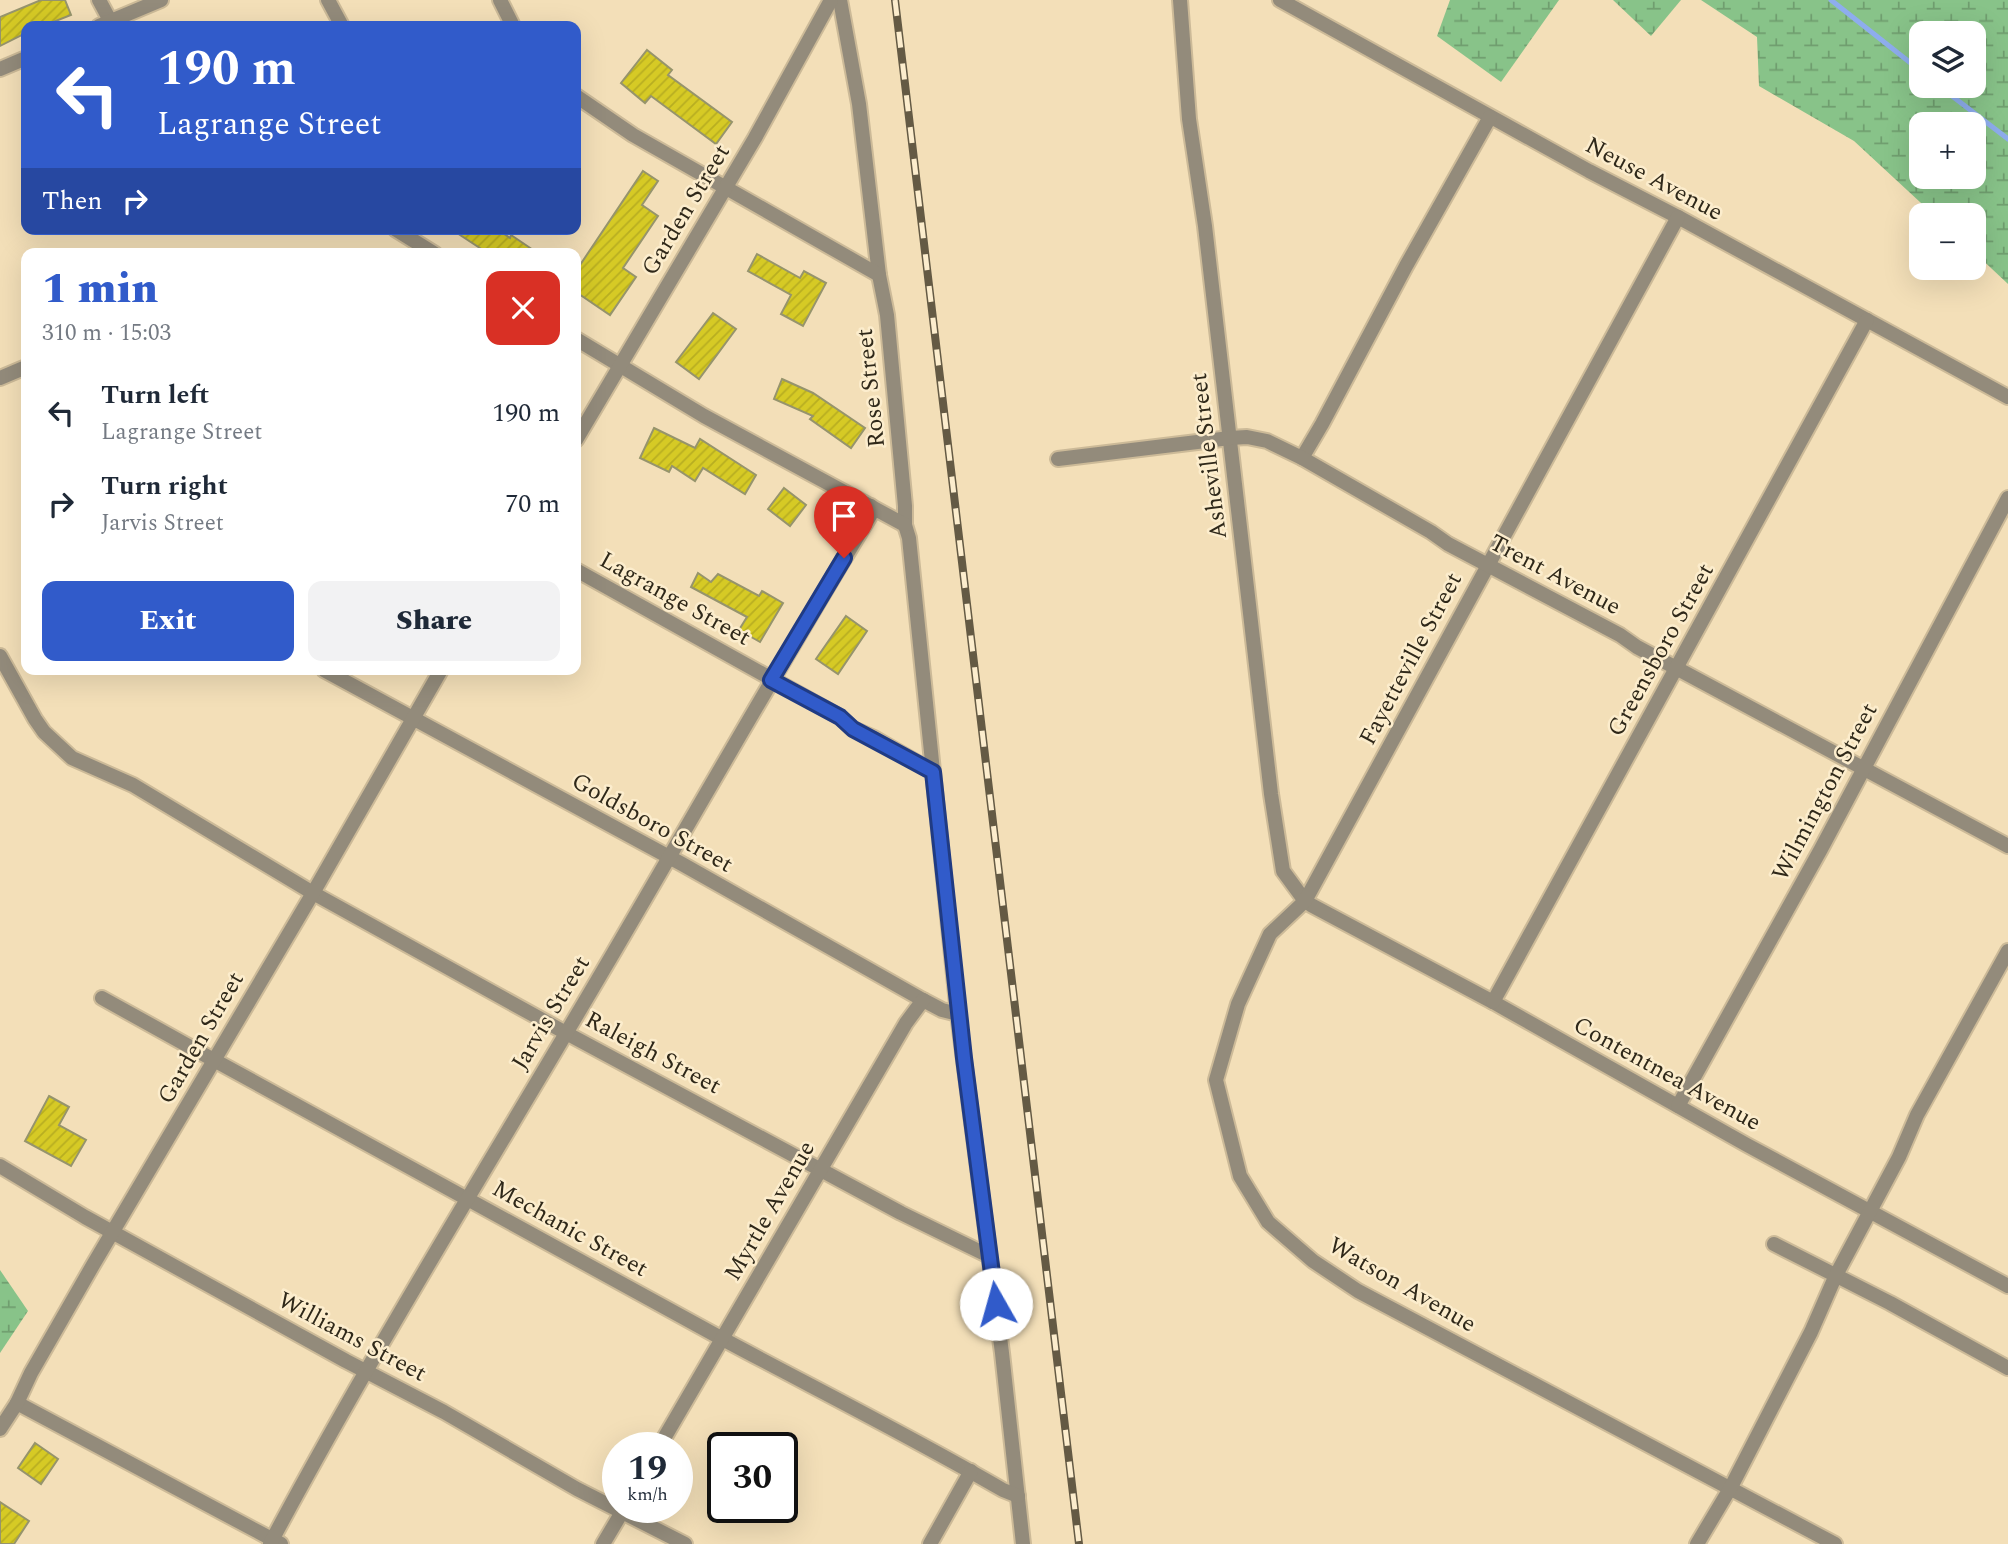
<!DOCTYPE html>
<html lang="en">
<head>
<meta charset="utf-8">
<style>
	:root { --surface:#fff; --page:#f2f2f3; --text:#1f2937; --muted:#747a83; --accent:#315bca }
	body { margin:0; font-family:Spectral,serif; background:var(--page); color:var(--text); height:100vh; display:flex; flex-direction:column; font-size:26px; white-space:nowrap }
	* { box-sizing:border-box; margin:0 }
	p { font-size:23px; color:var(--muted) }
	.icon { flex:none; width:38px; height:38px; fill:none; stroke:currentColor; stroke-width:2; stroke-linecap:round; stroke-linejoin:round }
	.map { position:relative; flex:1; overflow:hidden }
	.panel { position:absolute; left:21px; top:248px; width:560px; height:427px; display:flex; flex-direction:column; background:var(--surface); border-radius:14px; box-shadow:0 7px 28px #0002 }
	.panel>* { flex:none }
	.banner { position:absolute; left:21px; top:21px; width:560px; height:214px; border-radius:14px; box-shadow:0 7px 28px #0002; background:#315bca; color:#fff; overflow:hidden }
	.fabs { position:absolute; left:1909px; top:21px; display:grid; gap:14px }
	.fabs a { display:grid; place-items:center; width:77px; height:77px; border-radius:14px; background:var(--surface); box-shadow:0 7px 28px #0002; font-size:35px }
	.speed { position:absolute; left:602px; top:1432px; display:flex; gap:14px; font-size:35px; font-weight:700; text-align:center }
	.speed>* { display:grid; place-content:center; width:91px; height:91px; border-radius:50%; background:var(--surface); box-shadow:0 7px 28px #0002; line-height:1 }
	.speed small { font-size:18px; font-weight:400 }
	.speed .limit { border:4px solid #111; border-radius:10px; background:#fff; color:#111 }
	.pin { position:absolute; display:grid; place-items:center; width:60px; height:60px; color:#fff; margin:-72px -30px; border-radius:50% 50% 50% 0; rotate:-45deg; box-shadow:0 0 7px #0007 }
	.pin .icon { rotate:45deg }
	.me { position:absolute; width:77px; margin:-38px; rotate:353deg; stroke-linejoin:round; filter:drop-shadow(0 0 5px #0008) }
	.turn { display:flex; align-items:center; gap:24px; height:147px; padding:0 21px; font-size:32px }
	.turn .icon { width:91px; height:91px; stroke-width:2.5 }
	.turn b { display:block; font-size:49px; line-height:60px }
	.then { display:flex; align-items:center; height:66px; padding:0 21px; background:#0003; gap:14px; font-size:26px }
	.round { display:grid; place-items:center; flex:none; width:74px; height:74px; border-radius:14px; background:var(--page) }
	.overview { display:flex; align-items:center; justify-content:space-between; height:119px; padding:0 21px }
	h1 { font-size:42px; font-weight:800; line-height:52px; color:var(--accent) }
	.primary-button { display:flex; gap:14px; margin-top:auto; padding:14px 21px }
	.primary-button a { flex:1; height:80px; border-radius:14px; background:var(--accent); color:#fff; font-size:28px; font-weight:800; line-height:80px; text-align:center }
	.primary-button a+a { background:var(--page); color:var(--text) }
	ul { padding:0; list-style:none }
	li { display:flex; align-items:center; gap:21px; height:91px; padding:0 21px }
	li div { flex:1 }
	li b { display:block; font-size:26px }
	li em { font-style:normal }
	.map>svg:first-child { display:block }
	.wetland { fill:url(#wetland-marsh); fill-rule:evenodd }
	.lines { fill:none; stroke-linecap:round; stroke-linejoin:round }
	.stream { stroke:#8eaded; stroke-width:5 }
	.building { fill:url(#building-hatch); stroke:#96946c; stroke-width:2 }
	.street-casing { stroke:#ccba98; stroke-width:18 }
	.street { stroke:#938b7b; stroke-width:14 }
	.rail-casing { stroke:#645a44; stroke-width:8 }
	.rail { stroke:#fcedcd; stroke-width:5; stroke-dasharray:16; stroke-linecap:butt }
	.route-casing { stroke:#203b83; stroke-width:18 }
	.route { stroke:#315bca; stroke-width:12 }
	.labels { text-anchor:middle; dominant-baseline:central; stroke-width:5; stroke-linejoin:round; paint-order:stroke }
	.street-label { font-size:24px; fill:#2f2819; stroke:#fcedcd }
</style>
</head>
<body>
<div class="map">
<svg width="2008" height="1544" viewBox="0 0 2008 1544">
	<defs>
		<pattern id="wetland-marsh" width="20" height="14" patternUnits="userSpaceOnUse" patternTransform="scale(1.75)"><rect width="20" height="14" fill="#88c389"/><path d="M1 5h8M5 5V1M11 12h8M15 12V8" fill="none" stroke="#709e6f"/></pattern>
		<pattern id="building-hatch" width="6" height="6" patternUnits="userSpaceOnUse" patternTransform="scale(1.75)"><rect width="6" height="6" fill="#d6ca25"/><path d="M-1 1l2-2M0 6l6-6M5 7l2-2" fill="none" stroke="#b8ae21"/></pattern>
	</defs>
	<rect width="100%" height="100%" fill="#f3dfb8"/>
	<g class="wetland">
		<polygon points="1450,0 1559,0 1501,82 1437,36"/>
		<polygon points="1613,0 1681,0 1651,36"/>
		<path d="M1701,0H2008V284L1974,252V215H1934L1854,141L1759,86L1757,37ZM1922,33H1974V86H1922ZM1922,124H1974V177H1922Z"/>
		<polygon points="0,1270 28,1311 0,1353"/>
	</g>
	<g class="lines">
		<g class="stream">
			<polyline points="1831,0 1922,72"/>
			<polyline points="1939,86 2008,139"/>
		</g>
	</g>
	<g class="building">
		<polygon points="41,0 65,0 71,15 43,26 26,26 26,33 0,46 0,17"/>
		<polygon points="647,50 672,70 668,75 732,122 716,144 651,96 645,103 621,83"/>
		<polygon points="643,171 658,181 642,205 658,216 623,268 636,277 610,315 576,292 576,271"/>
		<polygon points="451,229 497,229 510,238 511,235 539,254 489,254"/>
		<polygon points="757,254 800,278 804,271 826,283 803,326 781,314 791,295 748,271"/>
		<polygon points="713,313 736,329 699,379 676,362"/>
		<polygon points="782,379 813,393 865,428 851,448 810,419 813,416 774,399"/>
		<polygon points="654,428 695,448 700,439 756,475 745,494 703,468 695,481 672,466 669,472 640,458"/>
		<polygon points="784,488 806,505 790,526 768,509"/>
		<polygon points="698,573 711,582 718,574 759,596 762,591 783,603 760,642 739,630 747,617 691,587"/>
		<polygon points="846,616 867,631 838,674 816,659"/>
		<polygon points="49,1096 69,1107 59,1125 86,1140 71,1166 25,1141"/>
		<polygon points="35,1443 58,1459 41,1484 18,1468"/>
		<polygon points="0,1502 29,1521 14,1544 0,1544"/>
	</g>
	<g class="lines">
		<defs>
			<g id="street">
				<polyline points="99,0 113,26"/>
				<polyline points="328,0 342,26"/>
				<polyline points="500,0 513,26"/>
				<polyline points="840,0 859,104 879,275 887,315 905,506 905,525 909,538 958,1014 1002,1353 1023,1544"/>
				<polyline points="1180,0 1189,119 1205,226 1271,794 1283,871 1305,901 1311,905 1493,1002 1747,1145 2008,1286"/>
				<polyline points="1280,0 1589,171 1678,217 2008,397"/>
				<polyline points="99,26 161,0"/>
				<polyline points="0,69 26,58"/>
				<polyline points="576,96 633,135 879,275"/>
				<polyline points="1678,217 1305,901 1270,934 1238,1004 1216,1080 1240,1176 1268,1222 1313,1261 1358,1291 1835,1544"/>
				<polyline points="395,229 435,254"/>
				<polyline points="576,339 704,416 905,525"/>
				<polyline points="0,378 26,367"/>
				<polyline points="576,440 755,138 831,0"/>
				<polyline points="1302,458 1322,424 1406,266 1490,117"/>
				<polyline points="1058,459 1230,438 1247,437 1267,441 1302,458 1431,532 1448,544 1620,635 1637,647 2008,846"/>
				<polyline points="576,570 840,717 853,729 874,738 933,772"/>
				<polyline points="0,656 35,719 44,732 72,758 133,785 313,893 566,1033 901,1213 989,1256"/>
				<polyline points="324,670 682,864 923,1000 942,1010 958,1014"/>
				<path d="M102,998C307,1112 513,1224 719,1337C814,1388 910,1436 1003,1490L1018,1496"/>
				<polyline points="1493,1002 1867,320"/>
				<polyline points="1678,1106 1821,849 2008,498"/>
				<polyline points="0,1166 85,1217 346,1361 444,1412 577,1489 685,1544"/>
				<polyline points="1774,1244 1890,1303 2008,1368"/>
				<polyline points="17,1403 281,1544"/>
				<polyline points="0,1429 17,1403 31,1373 93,1265 313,893 441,670"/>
				<polyline points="659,1447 906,1023 923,1000"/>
				<path d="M270,1544C374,1349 492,1160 604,969C693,817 780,664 871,514V506"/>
				<polyline points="603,1544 625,1507"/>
				<polyline points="930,1544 971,1471"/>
				<polyline points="1697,1544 1731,1487 1811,1332 1836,1275 1899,1157 1917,1115 2008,951"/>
			</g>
		</defs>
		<use href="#street" class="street-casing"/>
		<use href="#street" class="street"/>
		<defs>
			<polyline id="rail" points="895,0 1079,1544"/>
		</defs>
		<use href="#rail" class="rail-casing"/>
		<use href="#rail" class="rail"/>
	</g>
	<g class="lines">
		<defs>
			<polyline id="route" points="844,558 771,680 840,717 853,729 933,772 964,1058 996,1304"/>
		</defs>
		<use href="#route" class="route-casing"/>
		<use href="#route" class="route"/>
	</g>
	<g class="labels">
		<g class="street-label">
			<text transform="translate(1654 179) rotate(28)">Neuse Avenue</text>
			<text transform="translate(686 210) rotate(-59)">Garden Street</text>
			<text transform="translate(871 388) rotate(-96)">Rose Street</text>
			<text transform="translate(1209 456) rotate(-97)">Asheville Street</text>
			<text transform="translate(1555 575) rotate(28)">Trent Avenue</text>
			<text transform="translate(675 599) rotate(29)">Lagrange Street</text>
			<text transform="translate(1661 650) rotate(-61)">Greensboro Street</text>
			<text transform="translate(1411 659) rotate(-62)">Fayetteville Street</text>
			<text transform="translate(1825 792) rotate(-62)">Wilmington Street</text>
			<text transform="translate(652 823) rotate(29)">Goldsboro Street</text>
			<text transform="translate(551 1013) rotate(-59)">Jarvis Street</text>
			<text transform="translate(201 1038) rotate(-60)">Garden Street</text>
			<text transform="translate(653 1053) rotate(28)">Raleigh Street</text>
			<text transform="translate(1667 1074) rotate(29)">Contentnea Avenue</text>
			<text transform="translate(770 1211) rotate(-60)">Myrtle Avenue</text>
			<text transform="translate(570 1229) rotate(29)">Mechanic Street</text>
			<text transform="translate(1402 1285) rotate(30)">Watson Avenue</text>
			<text transform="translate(352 1337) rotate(28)">Williams Street</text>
		</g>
	</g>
</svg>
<div class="fabs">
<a><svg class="icon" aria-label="layers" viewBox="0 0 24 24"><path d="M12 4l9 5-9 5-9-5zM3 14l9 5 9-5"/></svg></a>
<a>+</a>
<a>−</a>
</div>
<div class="speed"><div>19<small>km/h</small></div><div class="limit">30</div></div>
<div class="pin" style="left:844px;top:558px;background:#d93025"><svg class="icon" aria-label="arrive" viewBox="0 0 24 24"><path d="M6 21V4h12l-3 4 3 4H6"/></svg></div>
<svg class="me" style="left:996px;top:1304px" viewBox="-20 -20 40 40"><circle r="19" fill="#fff"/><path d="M0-13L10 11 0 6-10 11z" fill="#315bca"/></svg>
<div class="banner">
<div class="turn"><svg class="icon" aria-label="left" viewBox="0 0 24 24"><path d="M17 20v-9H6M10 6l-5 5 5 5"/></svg><div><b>190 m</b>Lagrange Street</div></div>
<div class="then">Then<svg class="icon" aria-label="right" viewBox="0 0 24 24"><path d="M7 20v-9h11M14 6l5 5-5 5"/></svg></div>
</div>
<section class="panel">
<div class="overview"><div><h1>1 min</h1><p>310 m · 15:03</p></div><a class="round" style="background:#d93025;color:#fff"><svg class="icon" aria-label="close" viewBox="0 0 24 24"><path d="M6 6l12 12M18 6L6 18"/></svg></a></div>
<ul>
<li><svg class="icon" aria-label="left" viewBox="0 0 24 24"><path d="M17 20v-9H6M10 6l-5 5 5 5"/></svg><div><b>Turn left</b><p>Lagrange Street</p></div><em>190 m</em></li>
<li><svg class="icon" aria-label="right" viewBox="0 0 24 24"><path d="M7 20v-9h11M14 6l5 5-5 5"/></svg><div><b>Turn right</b><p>Jarvis Street</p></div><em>70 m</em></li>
</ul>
<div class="primary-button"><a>Exit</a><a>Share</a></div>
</section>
</div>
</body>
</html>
